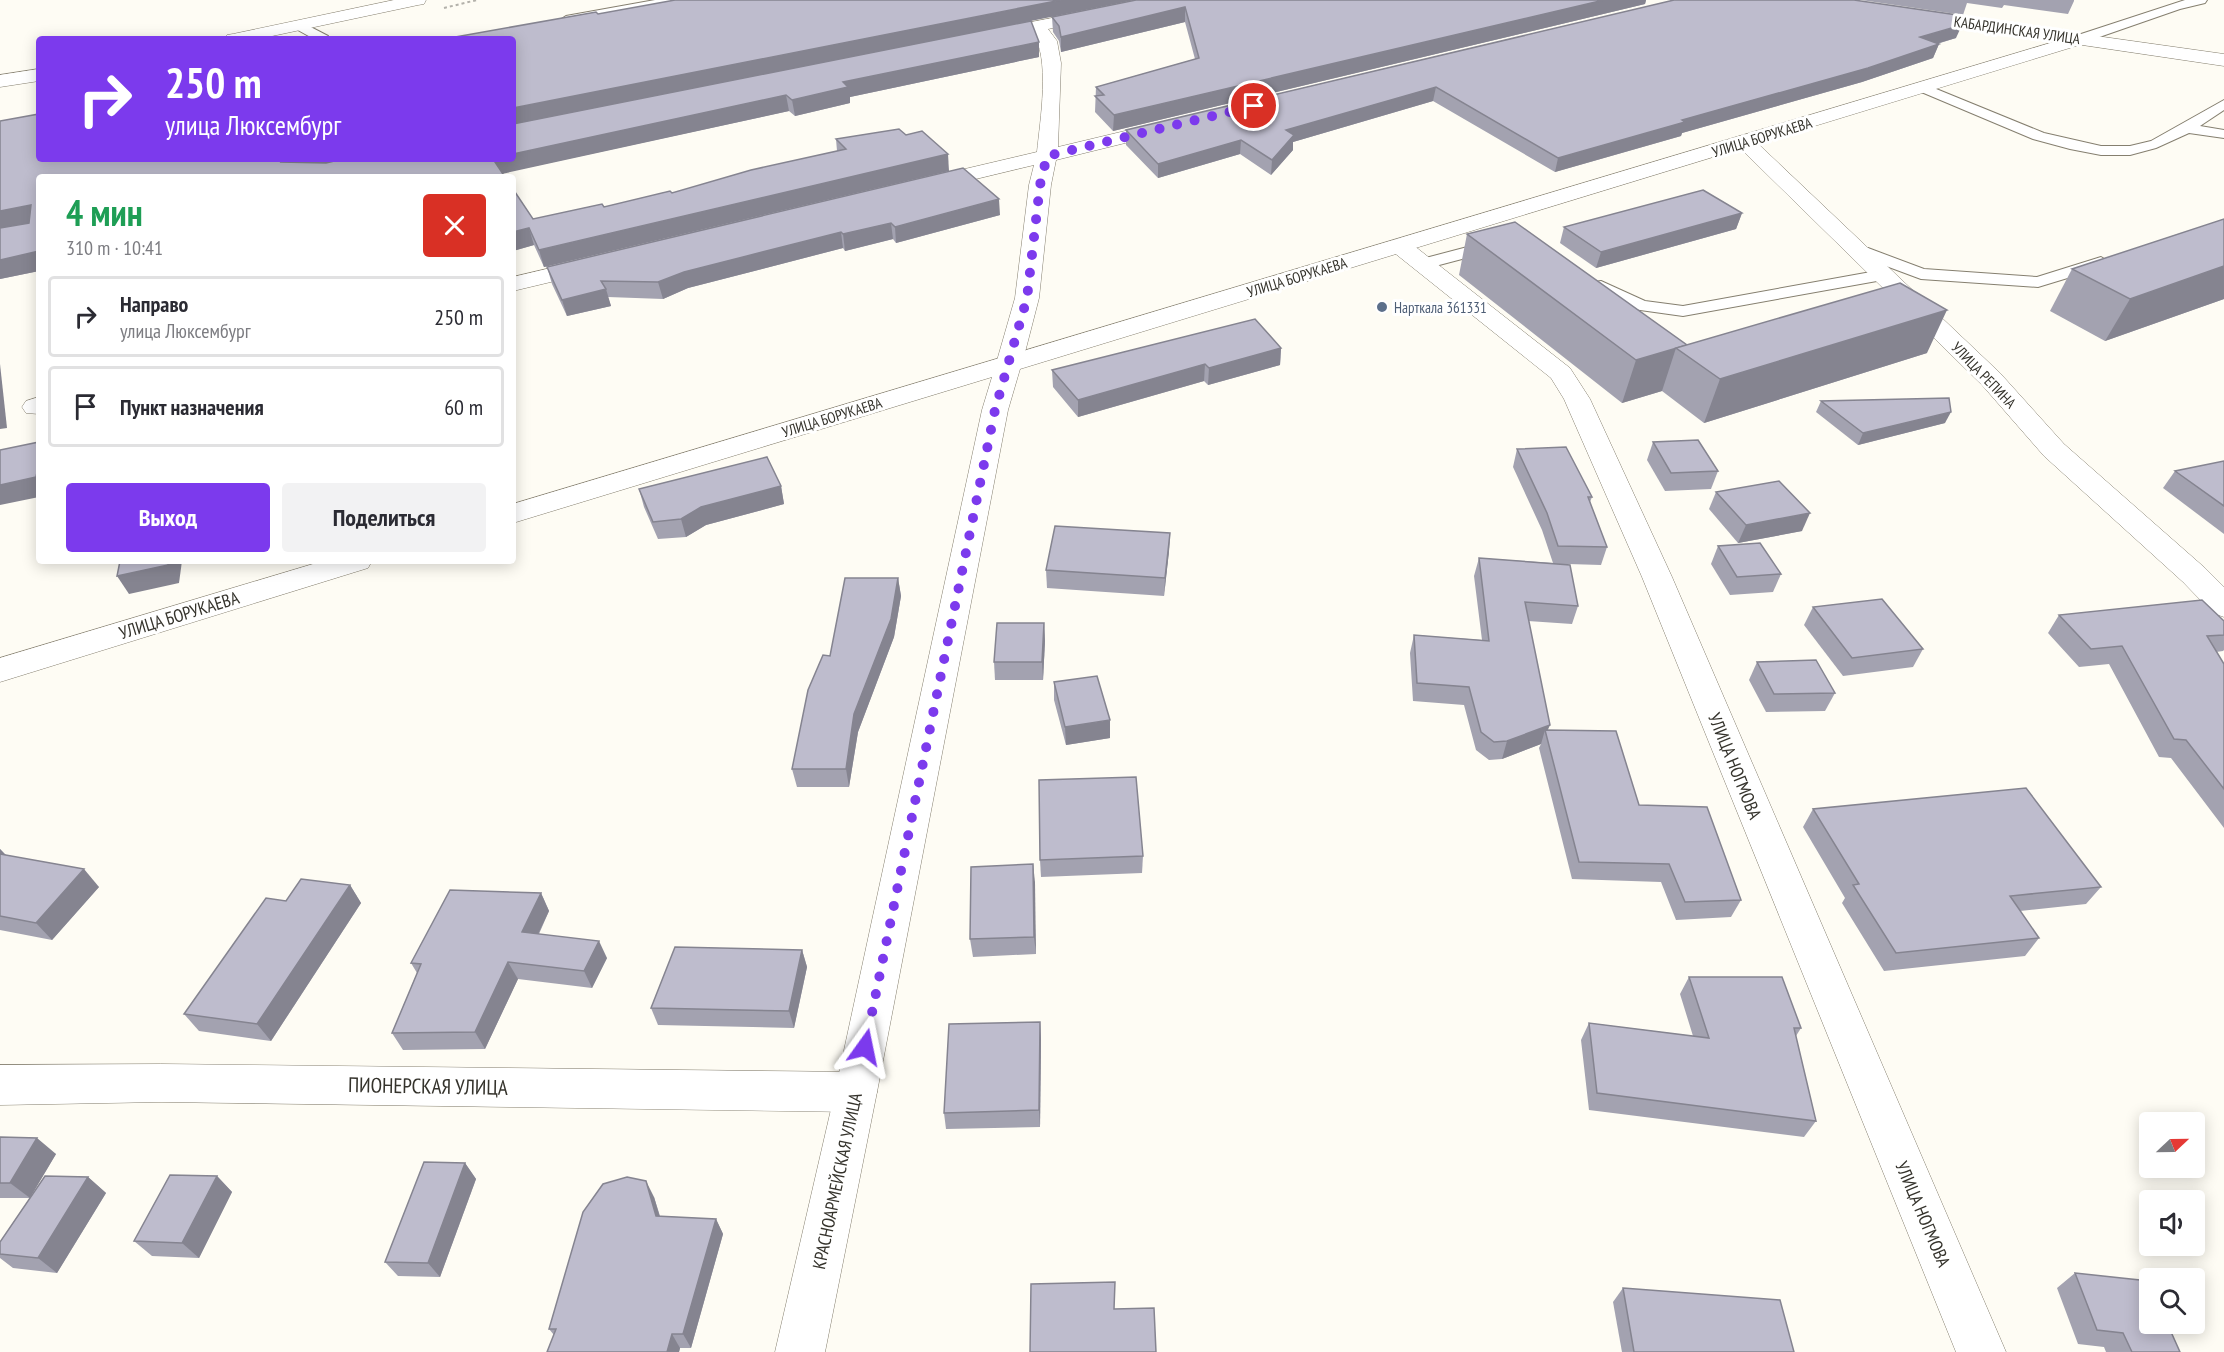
<!DOCTYPE html>
<html lang="ru">
<head>
<meta charset="utf-8">
<style>
	:root { --surface:#fff; --page:#f2f2f3; --text:#2b2b33; --muted:#7c7c81; --line:#e1e1e2; --accent:#7c3aed }
	body { margin:0; font-family:"PT Sans Narrow",sans-serif; background:var(--page); color:var(--text); height:100vh; display:flex; flex-direction:column; font-size:22px; white-space:nowrap }
	* { box-sizing:border-box; margin:0 }
	p { font-size:20px; color:var(--muted) }
	.icon { flex:none; width:33px; height:33px; fill:none; stroke:currentColor; stroke-width:2; stroke-linecap:round; stroke-linejoin:round }
	.map { position:relative; flex:1; overflow:hidden }
	.side { position:absolute; left:36px; top:174px; width:480px; height:390px; display:flex; flex-direction:column; background:var(--surface); border-radius:6px; box-shadow:0 3px 15px #0003 }
	.side>* { flex:none }
	.top-card { position:absolute; left:36px; top:36px; width:480px; height:126px; border-radius:6px; box-shadow:0 3px 15px #0003; background:#7c3aed; color:#fff; overflow:hidden }
	.needle { width:39px; rotate:68deg }
	.buttons { position:absolute; left:2139px; top:1112px; display:grid; gap:12px }
	.buttons a { display:grid; place-items:center; width:66px; height:66px; border-radius:6px; background:var(--surface); box-shadow:0 3px 15px #0003; font-size:30px }
	.pin { position:absolute; display:grid; place-items:center; width:51px; height:51px; color:#fff; margin:-26px; border:3px solid #fff; border-radius:50%; box-shadow:0 2px 6px #0007 }
	.me { position:absolute; width:66px; margin:-33px; rotate:12deg; stroke-linejoin:round; filter:drop-shadow(0 0 4px #0008) }
	.turn { display:flex; align-items:center; gap:21px; height:126px; padding:0 30px; font-size:27px }
	.turn .icon { width:78px; height:78px; stroke-width:2.5 }
	.turn b { display:block; font-size:42px; line-height:51px }
	.round { display:grid; place-items:center; flex:none; width:63px; height:63px; border-radius:6px; background:var(--page) }
	.summary { display:flex; align-items:center; justify-content:space-between; height:102px; padding:0 30px }
	h1 { font-size:36px; font-weight:800; line-height:45px; color:#1e9e55 }
	.button { display:flex; gap:12px; margin-top:auto; padding:12px 30px }
	.button a { flex:1; height:69px; border-radius:6px; background:var(--accent); color:#fff; font-size:24px; font-weight:800; line-height:69px; text-align:center }
	.button a+a { background:var(--page); color:var(--text) }
	ul { padding:0; list-style:none }
	li { display:flex; align-items:center; gap:18px; height:81px; margin:0 12px 9px; padding:0 18px; border:3px solid var(--line); border-radius:6px }
	li div { flex:1 }
	li b { display:block; font-size:22px }
	li em { font-style:normal }
	.map>svg:first-child { display:block }
	.lines { fill:none; stroke-linecap:round; stroke-linejoin:round }
	.service-casing { stroke:#857f6f; stroke-width:2 }
	.minor-casing { stroke:#857f6f; stroke-width:1 }
	.tertiary-casing { stroke:#857f6f; stroke-width:1 }
	.secondary-casing { stroke:#857f6f; stroke-width:1 }
	.path { stroke:#b3b1aa; stroke-width:2; stroke-dasharray:3 3; stroke-linecap:butt }
	.service { fill:#fff; fill-rule:evenodd }
	.minor { fill:#fff; fill-rule:evenodd }
	.tertiary { fill:#fff; fill-rule:evenodd }
	.secondary { fill:#fff; fill-rule:evenodd }
	.wall { fill:#a3a2b0 }
	.shaded-wall { fill:#858490 }
	.building { fill:#bebccd; stroke:#858490; stroke-width:1.5 }
	.route { stroke:#7c3aed; stroke-width:10; stroke-dasharray:0 18 }
	.service-dot { fill:#5c6f8a; stroke:#fff; stroke-width:2 }
	.labels { text-anchor:middle; dominant-baseline:central; stroke-width:6; stroke-linejoin:round; paint-order:stroke }
	.far-street-label { font-size:15px; fill:#35332c; stroke:#fff }
	.far-service-label { font-size:15px; fill:#4e5e75; stroke:#fff; text-anchor:start }
	.street-label { font-size:18px; fill:#35332c; stroke:#fff }
	.near-street-label { font-size:21px; fill:#35332c; stroke:#fff }
</style>
</head>
<body>
<div class="map">
<svg width="2224" height="1352" viewBox="0 0 2224 1352">
	<rect width="100%" height="100%" fill="#fefcf4"/>
	<g class="lines">
		<defs>
			<g id="service">
				<polygon points="655,0 681,0 675,4 566,24 560,20 566,16"/>
				<polygon points="2185,0 2207,0 2205,3 2180,9 2085,42 2075,42 2073,39 2075,36"/>
				<polygon points="301,22 328,36 330,39 314,39 296,29 295,26 296,23"/>
				<polygon points="1924,84 2044,133 2101,146 2130,146 2151,141 2224,100 2224,110 2200,126 2224,130 2224,138 2189,133 2156,148 2130,155 2101,155 2070,149 2033,139 1919,91 1917,88 1919,85"/>
				<polygon points="1494,240 1500,241 1502,245 1500,249 1424,269 1416,264 1418,260"/>
				<polygon points="1868,248 1924,269 2037,277 2101,257 2109,262 2107,266 2038,287 1921,279 1862,257 1860,253 1862,249"/>
				<polygon points="1882,270 1888,271 1891,275 1888,279 1683,316 1633,309 1606,296 1592,286 1595,282 1601,281 1645,301 1683,306"/>
			</g>
			<g id="minor">
				<path d="M1145,0H1179L1177,4L1171,5L1048,29L1057,41L1061,63L1058,147L1171,120L1178,122L1181,126L1178,130L1056,160L1051,185L1039,298L1022,364L1018,369L1009,372L1000,369L996,364L1015,298L1029,185L1034,165L926,191L918,190L915,185L918,180L1037,152C1040,121 1051,57 1032,32L991,40L985,39L982,35L985,31Z"/>
				<polygon points="1745,136 1752,138 2000,373 2064,444 2205,568 2224,587 2224,617 2213,613 2183,582 2044,456 1982,385 1738,146 1735,142 1738,138"/>
				<polygon points="1400,239 1408,241 1570,368 1590,399 1672,577 2006,1352 1956,1352 1642,577 1564,399 1551,378 1392,251 1389,246 1392,241"/>
				<polygon points="593,258 601,260 605,265 601,270 513,291 513,277"/>
				<polygon points="39,397 39,414 26,413 22,407 26,401"/>
				<polygon points="161,1064 856,1072 871,1078 877,1092 871,1106 856,1112 161,1102 0,1105 0,1065"/>
			</g>
			<g id="tertiary">
				<polygon points="2080,34 2086,35 2089,39 2086,43 1020,369 1008,410 877,1092 825,1352 775,1352 835,1092 982,410 992,377 513,523 513,504"/>
				<polygon points="323,561 372,561 368,568 0,682 0,658"/>
			</g>
			<g id="secondary">
				<polygon points="394,0 426,0 424,4 418,5 258,39 224,39 227,35 233,34"/>
				<polygon points="1919,11 2224,54 2224,66 1913,20 1910,16 1913,12"/>
				<polygon points="39,69 39,81 0,87 0,75"/>
			</g>
		</defs>
		<use href="#service" class="service-casing"/>
		<use href="#minor" class="minor-casing"/>
		<use href="#tertiary" class="tertiary-casing"/>
		<use href="#secondary" class="secondary-casing"/>
		<polyline class="path" points="444,8 477,0"/>
		<use href="#service" class="service"/>
		<use href="#minor" class="minor"/>
		<use href="#tertiary" class="tertiary"/>
		<use href="#secondary" class="secondary"/>
	</g>
	<g class="wall">
		<polygon points="1136,0 1646,0 1645,4 1113,131 1095,112 1096,87 1195,59 1185,22 1061,52 1059,41 1053,32 1052,17"/>
		<polygon points="1674,0 1956,38 1937,44 1939,44 1933,58 1862,82 1682,133 1681,136 1555,172 1433,101 1293,142 1293,150 1271,175 1240,154 1158,178 1126,145 1126,130"/>
		<polygon points="1861,0 2074,0 2074,1 2068,14 2004,5 2002,8 1967,3 1963,15"/>
		<polygon points="598,14 1031,21 1039,57 850,97 850,103 795,116 789,111 502,173 39,177 39,271 0,279 0,121 39,159 513,159"/>
		<polygon points="836,139 949,171 544,267 534,245 513,251 513,189 533,219 604,207 672,193 837,151"/>
		<polygon points="963,168 1000,215 896,243 893,239 845,251 843,248 688,288 663,299 608,297 611,306 567,316 552,284 547,267"/>
		<polygon points="1742,213 1736,229 1596,268 1560,243 1564,227"/>
		<polygon points="2224,219 2224,299 2105,341 2050,311 2072,269"/>
		<polygon points="1467,234 1687,345 1927,353 1704,423 1662,391 1622,403 1459,275"/>
		<polygon points="1281,348 1280,365 1208,385 1204,381 1078,417 1053,387 1052,370"/>
		<polygon points="1821,401 1945,423 1858,445 1816,412"/>
		<polygon points="1653,442 1718,471 1711,489 1665,491 1647,460"/>
		<polygon points="1517,449 1592,497 1590,502 1607,547 1601,565 1568,564 1578,606 1572,624 1528,621 1548,730 1639,805 1741,900 1731,917 1676,920 1661,882 1572,879 1539,748 1541,744 1502,759 1489,760 1476,750 1464,705 1413,701 1410,653 1414,635 1482,640 1474,576 1479,558 1553,563 1542,530 1513,467"/>
		<polygon points="2224,461 2224,534 2163,488 2175,471"/>
		<polygon points="781,486 784,504 706,525 686,537 658,539 644,507 639,489"/>
		<polygon points="1716,492 1802,531 1738,543 1709,509"/>
		<polygon points="1170,533 1169,551 1164,596 1047,588 1046,570"/>
		<polygon points="1718,546 1781,574 1773,592 1730,595 1711,564"/>
		<polygon points="898,578 901,596 894,637 858,732 849,787 797,787 792,769 830,656"/>
		<polygon points="1813,607 1923,649 1913,667 1843,676 1804,625"/>
		<polygon points="2059,615 2224,621 2224,650 2223,651 2216,652 2224,664 2224,828 2171,758 2159,757 2109,664 2079,667 2048,633"/>
		<polygon points="1044,623 1045,641 1043,680 995,680 994,662"/>
		<polygon points="1757,662 1835,693 1825,711 1766,712 1749,680"/>
		<polygon points="1054,682 1110,738 1066,745 1054,700"/>
		<polygon points="1813,809 2101,887 2086,904 2020,911 2039,938 2025,956 1884,971 1842,903 1845,898 1803,827"/>
		<polygon points="0,849 7,856 99,887 52,940 0,930"/>
		<polygon points="1143,856 1142,873 1041,877 1040,860"/>
		<polygon points="1033,864 1036,954 973,957 970,939"/>
		<polygon points="350,885 361,903 271,1041 199,1031 184,1014"/>
		<polygon points="541,893 549,911 539,934 607,958 592,988 518,979 485,1049 403,1050 392,1033 417,973 411,963"/>
		<polygon points="802,950 807,967 794,1028 658,1025 651,1008"/>
		<polygon points="1689,977 1801,1028 1796,1036 1816,1121 1804,1137 1589,1110 1581,1040 1589,1023 1693,1036 1680,994"/>
		<polygon points="1040,1022 1041,1039 1040,1127 946,1129 944,1113"/>
		<polygon points="0,1137 56,1154 30,1197 88,1177 106,1193 57,1273 13,1268 0,1258 0,1242 30,1198 0,1198"/>
		<polygon points="465,1163 476,1179 440,1277 398,1276 385,1262"/>
		<polygon points="217,1176 232,1192 199,1258 152,1256 134,1241"/>
		<polygon points="654,1197 660,1216 716,1219 723,1234 691,1348 680,1348 679,1352 547,1352 554,1335 549,1329"/>
		<polygon points="2075,1273 2180,1352 2106,1352 2104,1347 2078,1344 2057,1288"/>
		<polygon points="1623,1288 1794,1352 1622,1352 1613,1302"/>
	</g>
	<g class="shaded-wall">
		<polygon points="1061,0 1135,0 513,125 513,108"/>
		<polygon points="1604,0 1646,0 1645,4 1113,131 1114,115"/>
		<polygon points="1185,7 1185,22 1061,52 1061,37"/>
		<polygon points="1962,25 1956,38 1915,50 1920,37"/>
		<polygon points="1039,42 1039,57 850,97 850,103 795,116 792,100 843,82"/>
		<polygon points="1939,44 1933,58 1862,82 1682,133 1681,136 1555,172 1558,158 1682,120"/>
		<polygon points="1436,87 1433,101 1293,142 1293,150 1271,175 1272,160 1286,130"/>
		<polygon points="786,95 789,111 497,175 492,159 513,159 513,154"/>
		<polygon points="1241,140 1240,154 1158,178 1158,164"/>
		<polygon points="948,154 949,171 544,267 539,250"/>
		<polygon points="283,159 347,159 289,177 281,162"/>
		<polygon points="999,199 1000,215 896,243 895,227"/>
		<polygon points="31,205 39,223 0,230 0,211"/>
		<polygon points="1742,213 1736,229 1596,268 1601,252"/>
		<polygon points="891,223 893,239 845,251 843,234"/>
		<polygon points="529,228 534,245 513,251 513,232"/>
		<polygon points="841,232 843,248 688,288 663,299 658,282 684,272"/>
		<polygon points="39,251 39,271 0,279 0,260"/>
		<polygon points="2224,266 2224,299 2105,341 2130,299"/>
		<polygon points="606,289 611,306 567,316 562,300"/>
		<polygon points="1947,310 1927,353 1704,423 1720,379"/>
		<polygon points="1281,348 1280,365 1208,385 1209,368"/>
		<polygon points="1676,348 1662,391 1622,403 1636,360"/>
		<polygon points="0,364 7,428 0,429"/>
		<polygon points="1205,364 1204,381 1078,417 1078,400"/>
		<polygon points="1951,412 1945,423 1858,445 1863,433"/>
		<polygon points="39,463 39,497 0,505 0,485"/>
		<polygon points="781,486 784,504 706,525 686,537 681,519 701,507"/>
		<polygon points="1810,513 1802,531 1738,543 1746,525"/>
		<polygon points="1170,533 1169,551 1164,596 1165,578"/>
		<polygon points="168,561 182,561 179,583 129,594 117,576"/>
		<polygon points="898,578 901,596 894,637 858,732 849,787 846,769 854,714"/>
		<polygon points="1044,623 1045,641 1043,680 1042,662"/>
		<polygon points="1110,720 1110,738 1066,745 1065,727"/>
		<polygon points="1550,725 1546,734 1545,730 1541,744 1502,759 1507,741"/>
		<polygon points="0,849 16,866 0,858"/>
		<polygon points="1033,864 1035,882 1036,954 1034,937"/>
		<polygon points="84,869 99,887 52,940 36,923"/>
		<polygon points="350,885 361,903 271,1041 257,1024"/>
		<polygon points="541,893 549,911 531,949 522,932"/>
		<polygon points="599,941 607,958 592,988 584,971"/>
		<polygon points="802,950 807,967 794,1028 789,1011"/>
		<polygon points="508,962 518,979 485,1049 475,1032"/>
		<polygon points="1040,1022 1041,1039 1040,1127 1039,1110"/>
		<polygon points="37,1138 56,1154 30,1198 10,1183"/>
		<polygon points="465,1163 476,1179 440,1277 428,1263"/>
		<polygon points="217,1176 232,1192 199,1258 182,1243"/>
		<polygon points="88,1177 106,1193 57,1273 38,1258"/>
		<polygon points="646,1181 654,1197 664,1231 656,1216"/>
		<polygon points="716,1219 723,1234 691,1348 683,1334"/>
		<polygon points="672,1334 680,1348 679,1352 667,1352"/>
	</g>
	<g class="building">
		<polygon points="675,0 1061,0 513,108 513,39 444,39 596,12 598,14"/>
		<polygon points="1136,0 1604,0 1114,115 1095,96 1104,95 1096,87 1199,58 1185,7 1061,37 1059,26 1052,17"/>
		<polygon points="1674,0 1854,0 1964,16 1962,25 1920,37 1939,44 1868,68 1682,120 1685,122 1558,158 1436,87 1286,130 1294,135 1272,160 1241,140 1158,164 1126,130"/>
		<polygon points="1031,21 1039,42 843,82 848,87 792,100 786,95 513,154 513,124"/>
		<polygon points="39,114 39,159 283,159 281,162 326,163 343,159 493,159 505,177 39,177 39,251 0,260 0,228 29,223 31,205 0,211 0,121"/>
		<polygon points="899,129 906,135 922,131 948,154 539,250 529,228 513,232 513,189 533,219 602,204 604,207 670,191 672,193 751,170 846,149 836,139"/>
		<polygon points="963,168 999,199 895,227 891,223 843,234 841,232 684,272 658,282 601,281 606,289 562,300 547,267"/>
		<polygon points="1703,190 1742,213 1601,252 1564,227"/>
		<polygon points="2224,219 2224,266 2130,299 2072,269"/>
		<polygon points="1515,222 1687,345 1636,360 1467,234"/>
		<polygon points="1900,283 1947,310 1720,379 1676,348"/>
		<polygon points="1255,319 1281,348 1209,368 1205,364 1078,400 1052,370"/>
		<polygon points="1949,398 1951,412 1863,433 1821,401"/>
		<polygon points="1698,440 1718,471 1671,473 1653,442"/>
		<polygon points="39,442 39,463 36,477 0,485 0,450"/>
		<polygon points="1566,447 1592,497 1588,497 1607,547 1558,546 1547,513 1517,449"/>
		<polygon points="767,457 781,486 701,507 681,519 653,522 639,489"/>
		<polygon points="2224,461 2224,506 2175,471"/>
		<polygon points="1779,481 1810,513 1746,525 1716,492"/>
		<polygon points="1055,526 1170,533 1165,578 1046,570"/>
		<polygon points="1760,543 1781,574 1737,577 1718,546"/>
		<polygon points="1479,558 1570,565 1578,606 1525,602 1550,725 1507,741 1494,742 1481,732 1469,687 1417,683 1414,635 1489,641"/>
		<polygon points="120,561 168,561 168,565 117,576"/>
		<polygon points="845,578 898,578 891,619 854,714 846,769 792,769 808,690 823,655 830,656"/>
		<polygon points="1882,599 1923,649 1852,658 1813,607"/>
		<polygon points="2202,600 2224,621 2224,635 2207,636 2224,664 2224,789 2186,740 2174,739 2122,646 2091,649 2059,615"/>
		<polygon points="997,623 1044,623 1042,662 994,662"/>
		<polygon points="1816,660 1835,693 1774,694 1757,662"/>
		<polygon points="1097,676 1110,720 1065,727 1054,682"/>
		<polygon points="1545,730 1616,731 1639,805 1707,807 1741,900 1685,902 1669,864 1579,862"/>
		<polygon points="1136,777 1143,856 1040,860 1039,780"/>
		<polygon points="2026,788 2101,887 2010,896 2039,938 1896,953 1853,885 1859,884 1813,809"/>
		<polygon points="0,854 84,869 36,923 0,916"/>
		<polygon points="1033,864 1034,937 970,939 971,867"/>
		<polygon points="301,879 350,885 257,1024 184,1014 266,898 286,901"/>
		<polygon points="450,890 541,893 522,932 599,941 584,971 508,962 475,1032 392,1033 421,964 411,963"/>
		<polygon points="675,947 802,950 789,1011 651,1008"/>
		<polygon points="1689,977 1782,977 1801,1028 1794,1028 1816,1121 1597,1093 1589,1023 1709,1038"/>
		<polygon points="1040,1022 1039,1110 944,1113 949,1024"/>
		<polygon points="0,1137 37,1138 10,1183 0,1183"/>
		<polygon points="424,1162 465,1163 428,1263 385,1262"/>
		<polygon points="170,1175 217,1176 182,1243 134,1241"/>
		<polygon points="45,1176 88,1177 38,1258 0,1254 0,1242"/>
		<polygon points="627,1177 646,1181 656,1216 716,1219 683,1334 672,1334 667,1352 547,1352 556,1329 549,1329 583,1212 603,1184"/>
		<polygon points="2075,1273 2149,1281 2150,1323 2167,1323 2180,1352 2132,1352 2123,1333 2097,1330"/>
		<polygon points="1115,1282 1114,1309 1154,1308 1156,1352 1030,1352 1031,1284"/>
		<polygon points="1623,1288 1780,1300 1794,1352 1634,1352"/>
	</g>
	<g class="lines">
		<polyline class="route" points="865,1047 995,410 1027,298 1040,185 1047,156 1254,106"/>
	</g>
	<circle class="service-dot" cx="1382" cy="307" r="6"/>
	<g class="labels">
		<g class="far-street-label">
			<text transform="translate(2017 30) rotate(8)">КАБАРДИНСКАЯ УЛИЦА</text>
			<text transform="translate(1762 137) rotate(-17)">УЛИЦА БОРУКАЕВА</text>
			<text transform="translate(1297 277) rotate(-17)">УЛИЦА БОРУКАЕВА</text>
			<text transform="translate(1984 375) rotate(46)">УЛИЦА РЕПИНА</text>
			<text transform="translate(832 417) rotate(-17)">УЛИЦА БОРУКАЕВА</text>
		</g>
		<g class="far-service-label">
			<text x="1394" y="307">Нарткала 361331</text>
		</g>
		<g class="street-label">
			<text transform="translate(179 615) rotate(-17)">УЛИЦА БОРУКАЕВА</text>
			<text transform="translate(1735 766) rotate(68)">УЛИЦА НОГМОВА</text>
			<text transform="translate(837 1181) rotate(-78)">КРАСНОАРМЕЙСКАЯ УЛИЦА</text>
			<text transform="translate(1923 1214) rotate(67)">УЛИЦА НОГМОВА</text>
		</g>
		<g class="near-street-label">
			<text transform="translate(428 1086) rotate(1)">ПИОНЕРСКАЯ УЛИЦА</text>
		</g>
	</g>
</svg>
<div class="buttons">
<a><svg class="needle" viewBox="-14 -14 28 28"><path d="M0-13l5 13h-10z" fill="#e53935"/><path d="M0 13l5-13h-10z" fill="#7c7c81"/></svg></a>
<a><svg class="icon" aria-label="sound" viewBox="0 0 24 24"><path d="M4 9h4l5-4v14l-5-4H4zM17 9q2 3 0 6"/></svg></a>
<a><svg class="icon" aria-label="search" viewBox="0 0 24 24"><circle cx="10" cy="10" r="6"/><path d="M15 15l6 6"/></svg></a>
</div>
<div class="pin" style="left:1254px;top:106px;background:#d93025"><svg class="icon" aria-label="arrive" viewBox="0 0 24 24"><path d="M6 21V4h12l-3 4 3 4H6"/></svg></div>
<svg class="me" style="left:865px;top:1047px" viewBox="-20 -20 40 40"><path d="M0-17L14 15 0 8-14 15z" fill="#7c3aed" stroke="#fff" stroke-width="4"/></svg>
<div class="top-card">
<div class="turn"><svg class="icon" aria-label="right" viewBox="0 0 24 24"><path d="M7 20v-9h11M14 6l5 5-5 5"/></svg><div><b>250 m</b>улица Люксембург</div></div>
</div>
<section class="side">
<div class="summary"><div><h1>4 мин</h1><p>310 m · 10:41</p></div><a class="round" style="background:#d93025;color:#fff"><svg class="icon" aria-label="close" viewBox="0 0 24 24"><path d="M6 6l12 12M18 6L6 18"/></svg></a></div>
<ul>
<li><svg class="icon" aria-label="right" viewBox="0 0 24 24"><path d="M7 20v-9h11M14 6l5 5-5 5"/></svg><div><b>Направо</b><p>улица Люксембург</p></div><em>250 m</em></li>
<li><svg class="icon" aria-label="arrive" viewBox="0 0 24 24"><path d="M6 21V4h12l-3 4 3 4H6"/></svg><div><b>Пункт назначения</b></div><em>60 m</em></li>
</ul>
<div class="button"><a>Выход</a><a>Поделиться</a></div>
</section>
</div>
</body>
</html>
